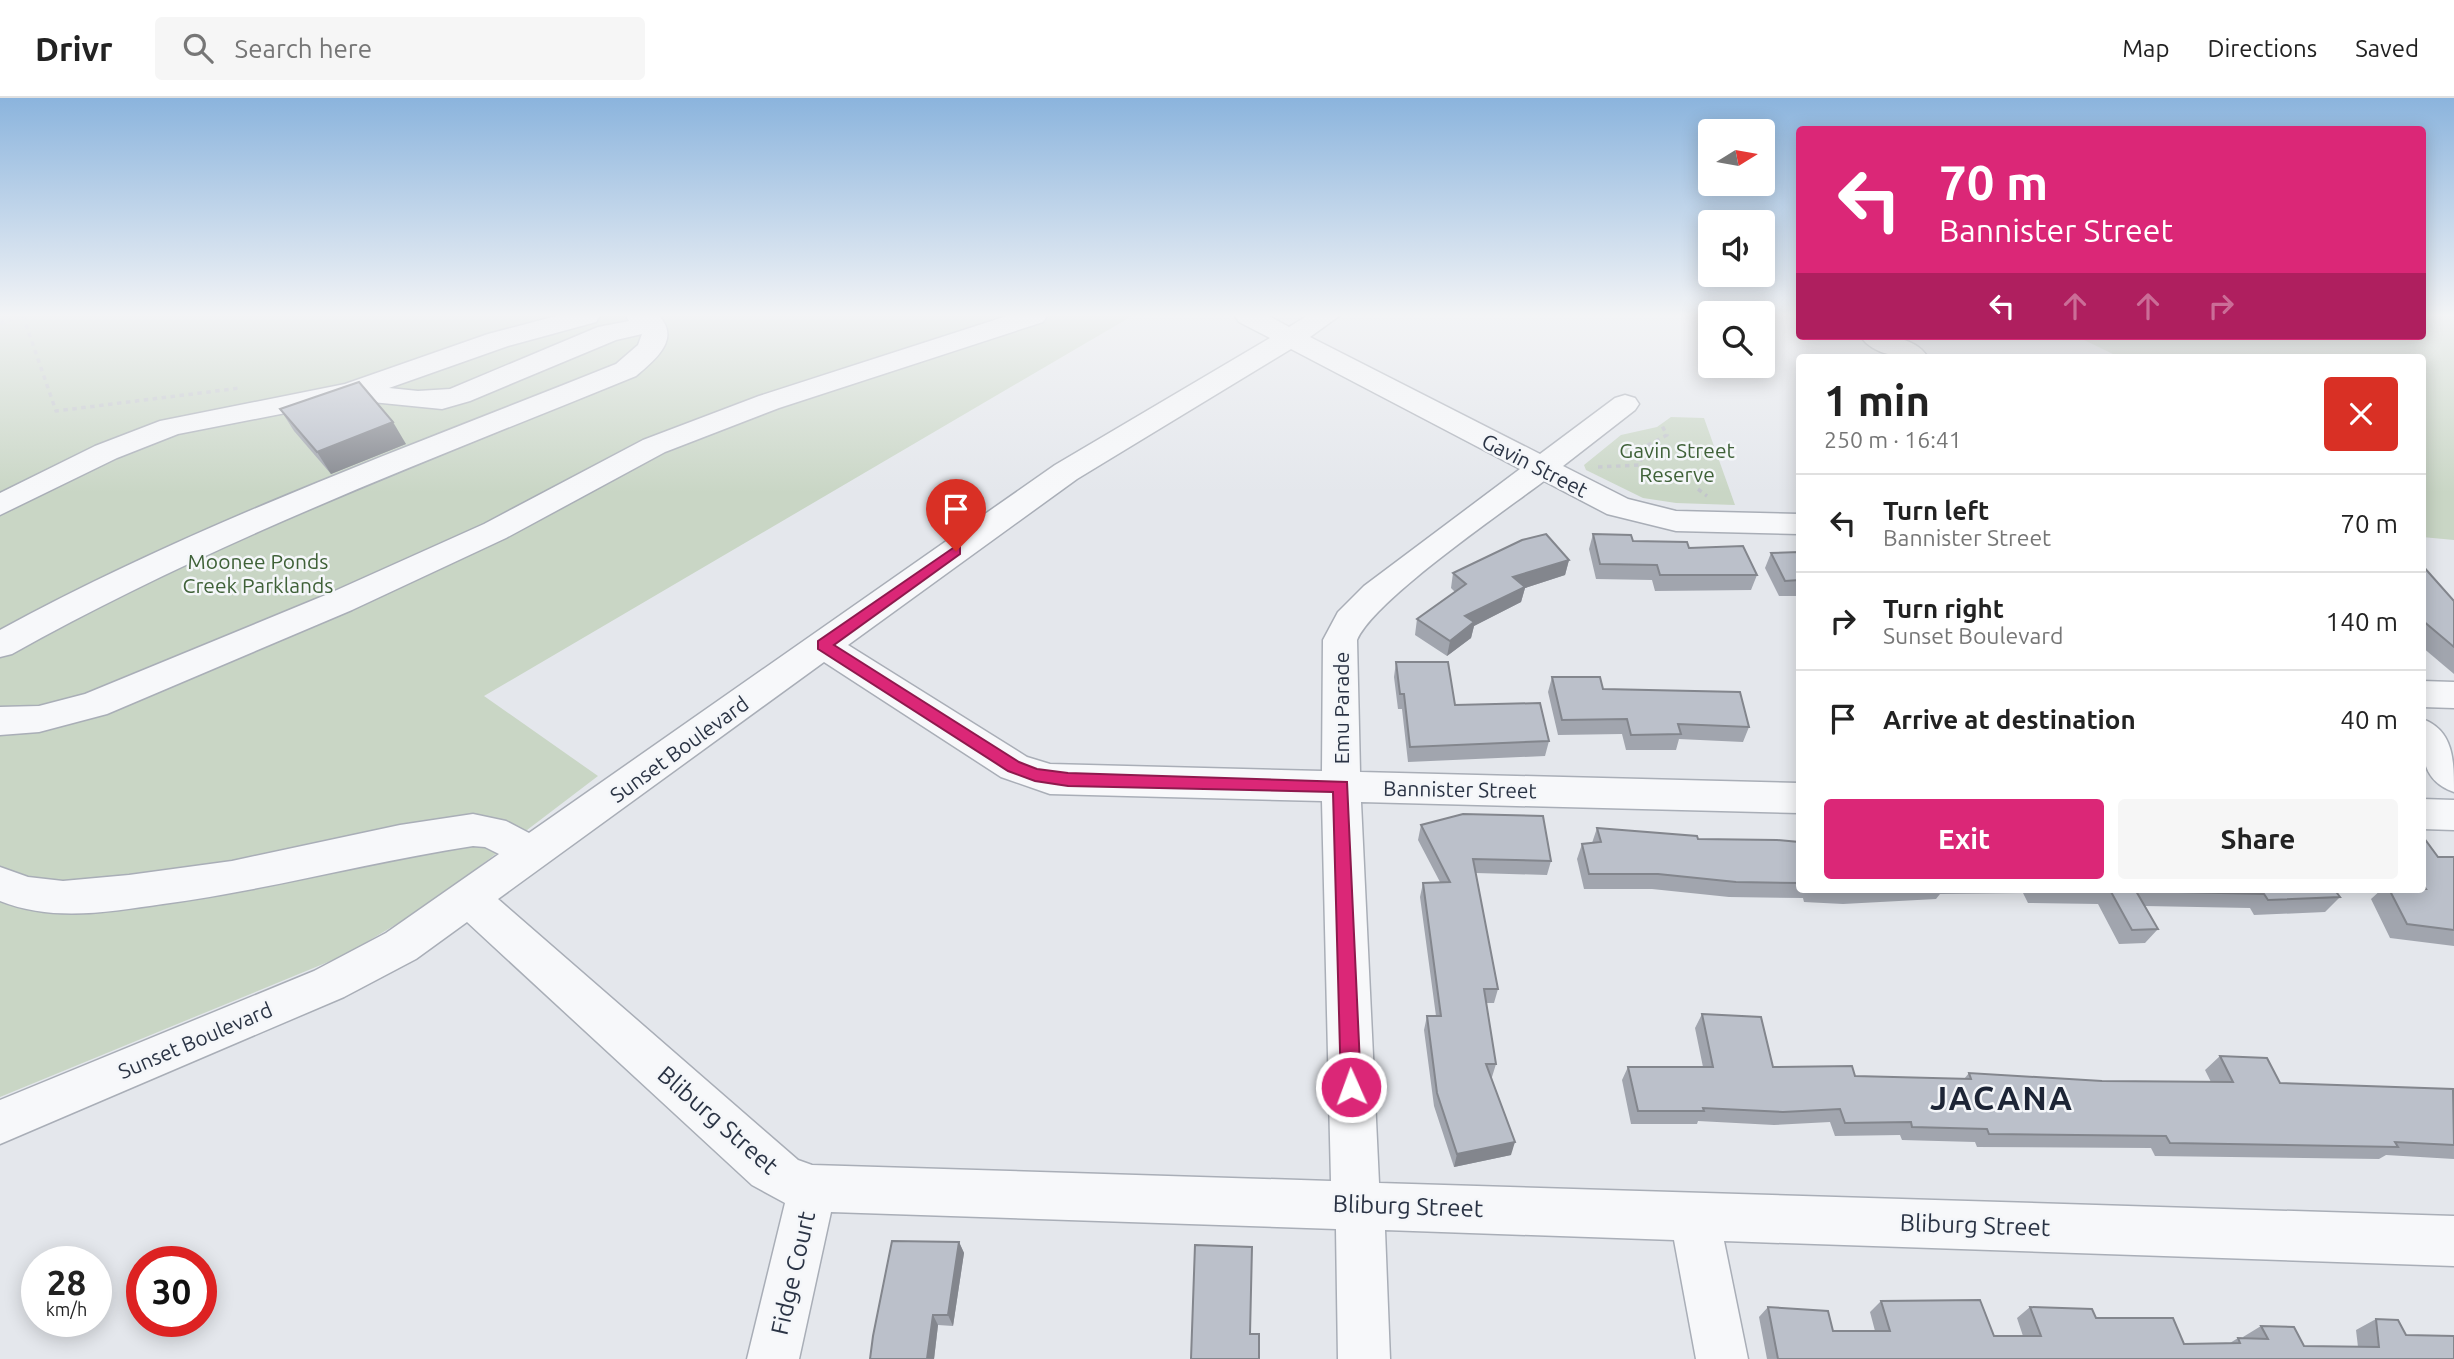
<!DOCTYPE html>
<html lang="en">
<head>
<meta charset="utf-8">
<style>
	:root { --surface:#fff; --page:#f6f6f6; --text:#222; --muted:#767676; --line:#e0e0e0; --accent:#db2777 }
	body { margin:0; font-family:Ubuntu,sans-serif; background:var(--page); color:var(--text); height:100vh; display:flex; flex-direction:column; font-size:26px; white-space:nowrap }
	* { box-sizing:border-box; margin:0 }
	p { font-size:23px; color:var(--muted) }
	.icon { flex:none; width:38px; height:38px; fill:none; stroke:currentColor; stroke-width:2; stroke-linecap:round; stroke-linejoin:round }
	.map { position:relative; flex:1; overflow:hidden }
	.drawer { position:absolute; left:1796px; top:256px; width:630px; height:539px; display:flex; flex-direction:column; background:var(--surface); border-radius:7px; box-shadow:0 4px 18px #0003 }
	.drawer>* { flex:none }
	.hud { position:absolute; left:1796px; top:28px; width:630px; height:214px; border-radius:7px; box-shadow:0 4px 18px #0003; background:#db2777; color:#fff; overflow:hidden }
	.needle { width:46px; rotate:79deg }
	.controls { position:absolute; left:1698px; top:21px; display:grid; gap:14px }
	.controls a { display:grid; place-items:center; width:77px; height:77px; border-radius:7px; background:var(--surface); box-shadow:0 4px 18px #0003; font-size:35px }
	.speed { position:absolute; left:21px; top:1148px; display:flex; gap:14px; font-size:35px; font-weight:700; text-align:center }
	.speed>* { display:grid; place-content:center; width:91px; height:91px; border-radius:50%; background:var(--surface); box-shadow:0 4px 18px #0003; line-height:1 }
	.speed small { font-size:18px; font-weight:400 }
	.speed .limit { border:10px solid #d22; background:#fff; color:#111 }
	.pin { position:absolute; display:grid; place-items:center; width:60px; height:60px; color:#fff; margin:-72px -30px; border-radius:50% 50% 50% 0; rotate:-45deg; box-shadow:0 0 7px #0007 }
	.pin .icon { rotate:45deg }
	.me { position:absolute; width:77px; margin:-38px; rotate:358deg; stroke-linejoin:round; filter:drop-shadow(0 0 5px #0008) }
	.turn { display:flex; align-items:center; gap:24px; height:147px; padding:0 28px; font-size:32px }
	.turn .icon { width:91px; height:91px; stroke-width:2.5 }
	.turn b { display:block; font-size:49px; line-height:60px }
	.lanes { display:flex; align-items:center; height:66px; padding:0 28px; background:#0003; justify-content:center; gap:35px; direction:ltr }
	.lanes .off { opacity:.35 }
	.round { display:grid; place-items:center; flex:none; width:74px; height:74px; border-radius:7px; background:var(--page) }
	.overview { display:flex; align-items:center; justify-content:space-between; height:119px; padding:0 28px }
	h1 { font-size:42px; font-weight:700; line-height:52px }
	.cta { display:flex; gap:14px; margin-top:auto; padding:14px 28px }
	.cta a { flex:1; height:80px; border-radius:7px; background:var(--accent); color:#fff; font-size:28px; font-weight:700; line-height:80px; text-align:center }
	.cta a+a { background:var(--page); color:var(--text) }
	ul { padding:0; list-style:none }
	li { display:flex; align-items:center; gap:21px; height:98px; padding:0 28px; border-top:2px solid var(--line) }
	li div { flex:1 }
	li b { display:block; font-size:26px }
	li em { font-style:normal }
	header { display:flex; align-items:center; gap:42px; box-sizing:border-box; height:98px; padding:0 35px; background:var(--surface); border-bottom:2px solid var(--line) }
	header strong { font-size:33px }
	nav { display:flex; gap:38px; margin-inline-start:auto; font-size:24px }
	.search { width:490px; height:63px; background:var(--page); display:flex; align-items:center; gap:18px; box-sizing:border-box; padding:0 24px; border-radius:7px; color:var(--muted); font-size:26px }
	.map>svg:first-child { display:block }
	.green { fill:#c9d6c5 }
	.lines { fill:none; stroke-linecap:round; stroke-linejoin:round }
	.minor-casing { stroke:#a9aeb7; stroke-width:3 }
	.path { stroke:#c2c5cb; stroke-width:3.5; stroke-dasharray:4.5 4.5; stroke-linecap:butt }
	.minor { fill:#f7f8fa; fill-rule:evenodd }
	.wall { fill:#a1a5ae }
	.shaded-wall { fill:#83868d }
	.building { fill:#bbc0ca; stroke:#83868d; stroke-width:2 }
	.route { fill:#db2777; stroke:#8e194d; stroke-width:2 }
	.labels { text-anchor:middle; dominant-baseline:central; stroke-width:5; stroke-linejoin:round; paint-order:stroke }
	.park-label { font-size:21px; fill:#3f6138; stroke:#f4f6f9 }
	.street-label { font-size:21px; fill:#2b3445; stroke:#f4f6f9 }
	.near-street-label { font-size:24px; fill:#2b3445; stroke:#f4f6f9 }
	.near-district-label { font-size:33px; font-weight:bold; letter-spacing:2px; fill:#1d2536; stroke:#f4f6f9 }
</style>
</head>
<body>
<header>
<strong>Drivr</strong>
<div class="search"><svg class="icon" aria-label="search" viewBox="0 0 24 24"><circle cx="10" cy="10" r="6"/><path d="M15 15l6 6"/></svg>Search here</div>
<nav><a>Map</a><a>Directions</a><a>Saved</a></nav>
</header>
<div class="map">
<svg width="2454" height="1261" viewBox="0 0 2454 1261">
	<rect width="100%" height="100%" fill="#e4e7ec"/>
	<g class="green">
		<polygon points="0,218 1132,218 484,598 598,678 430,806 345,857 0,999"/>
		<polygon points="2422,218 2454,218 2454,442 2422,439 2422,259 2119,259 2076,238 2422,238"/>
		<polygon points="1671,319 1704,320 1735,407 1676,405 1643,400 1586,372 1584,367 1621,337 1657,329"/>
	</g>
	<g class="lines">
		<defs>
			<g id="minor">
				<path d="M556,218H600L596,224L508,248L389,290L418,293L450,291L598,229L629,223L626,218H659C681,241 655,262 636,278C425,364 211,444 12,556L0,559V532C196,425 409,349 616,266L638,247L642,236L616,242L470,303L442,311L352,302L178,336L117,360L0,417V395L95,348L160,323L345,286L488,236Z"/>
				<polygon points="1007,218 1047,218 1043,224 779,310 665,354 506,440 352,512 107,616 39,634 0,637 0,609 39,608 85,596 328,496 484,426 643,342 759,298"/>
				<path d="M1235,218H1269L1289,229L1307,218H1339L1310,239L1540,356L1615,300L1625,297L1635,300L1639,306L1635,312L1563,368L1628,401L1676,413L1799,416V436L1676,433L1607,416L1544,383C1503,414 1374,502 1357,542L1360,674L1799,685V715L1361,704L1379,1085L2454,1118V1168L1724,1143L1748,1261H1696L1674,1142L1385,1132L1390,1261H1338L1336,1131L831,1114L799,1261H747L785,1105L752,1087L467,824L416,861L344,899L0,1046V1002L314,873L386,835L499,756L485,749L473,748C369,764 268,792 163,806C108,814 53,824 0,803V769L28,779L63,783L129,777L232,763L400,727L473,716L506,723L529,735L1055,367L1270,240L1239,224ZM1291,251L1520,371L1364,488L1338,514L1323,542L1322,673L1050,666L1027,659L848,547L1077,381ZM824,564L1001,679L1050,696L1322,703L1331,1083L812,1067L798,1062L498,801Z"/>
				<path d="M1860,238C1884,238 1913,237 1928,259C1904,259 1876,260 1860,238Z"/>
				<polygon points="2422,583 2454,584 2454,610 2422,609"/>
				<path d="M2422,621C2454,632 2454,663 2454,694C2419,682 2422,652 2422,621Z"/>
				<polygon points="2422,701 2454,702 2454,732 2422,731"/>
			</g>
		</defs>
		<use href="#minor" class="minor-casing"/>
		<g class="path">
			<polyline points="23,218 56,313 240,290"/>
			<polyline points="0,225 22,218"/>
			<polyline points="1598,369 1639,367 1646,348 1667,337 1661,326"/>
			<polyline points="1698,391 1707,398"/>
		</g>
		<use href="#minor" class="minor"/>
	</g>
	<g class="wall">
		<polygon points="280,311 406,346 331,376 294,333"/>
		<polygon points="1593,436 1633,443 1689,450 1757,477 1751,492 1655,493 1652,482 1596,481 1589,451"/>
		<polygon points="1799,454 1799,498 1779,498 1765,470 1771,455"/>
		<polygon points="1569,462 1565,477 1525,490 1521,504 1474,528 1471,540 1447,558 1415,537 1417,521 1455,494 1451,490 1453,475"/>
		<polygon points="2422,467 2454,503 2454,576 2422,549"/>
		<polygon points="1396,564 1455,607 1549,643 1545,658 1408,664 1402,611 1398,611 1394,579"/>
		<polygon points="1552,579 1603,591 1749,629 1743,644 1679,641 1676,652 1626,652 1622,636 1558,637 1548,594"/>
		<polygon points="1421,727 1551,763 1547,777 1476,775 1498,891 1494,905 1486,905 1496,966 1492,979 1491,979 1511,1057 1454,1069 1434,1008 1424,932 1427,918 1436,918 1420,799 1423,785 1440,784 1418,742"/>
		<polygon points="1597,730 1698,741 1799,744 1799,791 2334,791 2340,799 2325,814 2254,817 2250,810 2145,808 2158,831 2145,845 2119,846 2098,806 2028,805 2023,795 1940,796 1936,801 1843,806 1804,804 1803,800 1729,799 1652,791 1584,791 1577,761 1582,746 1592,745"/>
		<polygon points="2422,739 2438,759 2454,759 2454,848 2390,840 2371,801 2382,791 2422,791"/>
		<polygon points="1702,916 1773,969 1855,978 1964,981 1969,975 2102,983 2211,984 2205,972 2220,958 2280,985 2454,992 2454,1061 2386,1057 2379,1061 2155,1058 2151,1050 1977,1049 1975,1044 1902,1042 1900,1037 1835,1038 1830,1024 1774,1027 1698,1023 1697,1026 1631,1026 1622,982 1628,969 1703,969 1695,930"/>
		<polygon points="959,1144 964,1155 953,1228 938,1227 934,1261 870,1261"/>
		<polygon points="1881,1203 1994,1238 2023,1238 2017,1220 2030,1209 2096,1220 2184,1246 2230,1245 2238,1240 2244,1241 2243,1239 2261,1228 2304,1248 2358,1249 2356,1232 2376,1221 2454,1261 1767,1261 1759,1219 1768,1209 1833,1233 1875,1233 1870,1214"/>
	</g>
	<g class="shaded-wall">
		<polygon points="393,324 406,346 331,376 317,354"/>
		<polygon points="1569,462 1565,477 1525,490 1521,504 1474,528 1471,540 1447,558 1450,543 1465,518 1513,479"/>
		<polygon points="1515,1044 1511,1057 1454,1069 1457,1056"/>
		<polygon points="959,1144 964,1155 953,1228 948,1217"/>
		<polygon points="933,1217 938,1227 934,1261 927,1261"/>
	</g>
	<g class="building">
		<polygon points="359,284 393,324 317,354 280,311"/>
		<polygon points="1546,436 1569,462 1513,479 1525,489 1465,518 1474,524 1450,543 1417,521 1466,486 1453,475 1522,442"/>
		<polygon points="1593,436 1631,437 1633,443 1687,444 1689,450 1743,448 1757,477 1660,477 1657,467 1600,466"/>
		<polygon points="1799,454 1799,482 1785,483 1771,455"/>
		<polygon points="2422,467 2454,503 2454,549 2422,522"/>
		<polygon points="1396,564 1448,564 1455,607 1540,605 1549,643 1410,649 1404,596 1400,596"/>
		<polygon points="1552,579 1600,579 1603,591 1740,594 1749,629 1678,626 1681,636 1631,637 1627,621 1562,622"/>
		<polygon points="1463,716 1543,718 1551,763 1473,761 1498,891 1484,891 1496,966 1486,966 1515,1044 1457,1056 1437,995 1427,918 1441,918 1423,785 1450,784 1421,727"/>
		<polygon points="1597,730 1697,738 1698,741 1777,742 1799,744 1799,785 1736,784 1658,776 1589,776 1582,746 1601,744"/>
		<polygon points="2422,739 2424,740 2438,759 2454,759 2454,832 2407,826 2389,791 2426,791 2422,785"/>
		<polygon points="2040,791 2334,791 2340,799 2268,802 2264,796 2136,793 2158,831 2132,832 2110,792"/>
		<polygon points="1702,916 1761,919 1773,969 1852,968 1855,978 1971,981 1969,975 2102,983 2233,984 2220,958 2267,960 2280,985 2453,991 2454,1047 2395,1044 2398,1049 2170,1045 2166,1038 1989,1036 1987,1031 1912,1029 1911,1024 1845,1025 1840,1011 1783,1014 1703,1010 1704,1013 1638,1013 1628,969 1713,969"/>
		<polygon points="892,1143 959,1144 948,1217 933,1217 927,1261 870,1261 873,1238"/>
		<polygon points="1195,1147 1252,1149 1250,1236 1259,1236 1259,1261 1191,1261"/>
		<polygon points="1980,1202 1994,1238 2041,1238 2030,1209 2092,1211 2096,1220 2173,1220 2184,1246 2240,1245 2238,1240 2268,1241 2261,1228 2294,1229 2304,1248 2379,1249 2376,1221 2398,1222 2406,1237 2454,1238 2454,1261 1778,1261 1768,1209 1828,1213 1833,1233 1890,1233 1881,1203"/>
	</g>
	<linearGradient id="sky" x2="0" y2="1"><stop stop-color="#8bb4dd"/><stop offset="0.55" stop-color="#f3f4f6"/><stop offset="1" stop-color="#f3f4f6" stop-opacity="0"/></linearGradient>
	<rect width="2454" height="395" fill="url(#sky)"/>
	<polygon class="route" points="956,448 960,449 960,456 834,547 1019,664 1037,671 1068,675 1347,684 1361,989 1358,996 1351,998 1344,996 1341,989 1333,694 1068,688 1035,683 1008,673 818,551 818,543"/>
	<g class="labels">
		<g class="park-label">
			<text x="1677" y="352">Gavin Street<tspan x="1677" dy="24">Reserve</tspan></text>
			<text x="258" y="463">Moonee Ponds<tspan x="258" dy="24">Creek Parklands</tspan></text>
		</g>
		<g class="street-label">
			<text transform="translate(1535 367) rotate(27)">Gavin Street</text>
			<text transform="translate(1341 610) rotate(-90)">Emu Parade</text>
			<text transform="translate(679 651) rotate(-36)">Sunset Boulevard</text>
			<text transform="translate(1460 691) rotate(1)">Bannister Street</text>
			<text transform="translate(195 942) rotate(-23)">Sunset Boulevard</text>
		</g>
		<g class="near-street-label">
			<text transform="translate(718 1022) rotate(41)">Bliburg Street</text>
			<text transform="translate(1408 1108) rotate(2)">Bliburg Street</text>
			<text transform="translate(1975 1127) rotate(2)">Bliburg Street</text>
			<text transform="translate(793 1175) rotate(-77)">Fidge Court</text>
		</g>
		<g class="near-district-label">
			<text x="2002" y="999">JACANA</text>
		</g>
	</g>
</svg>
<div class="controls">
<a><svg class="needle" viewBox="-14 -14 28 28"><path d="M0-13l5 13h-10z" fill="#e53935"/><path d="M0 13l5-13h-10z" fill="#767676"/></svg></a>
<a><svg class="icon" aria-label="sound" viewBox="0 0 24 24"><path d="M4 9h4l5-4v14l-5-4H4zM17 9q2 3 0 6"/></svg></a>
<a><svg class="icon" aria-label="search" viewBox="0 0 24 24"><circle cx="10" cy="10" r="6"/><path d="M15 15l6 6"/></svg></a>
</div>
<div class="speed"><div>28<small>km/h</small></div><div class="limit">30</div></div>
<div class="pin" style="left:956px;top:453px;background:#d93025"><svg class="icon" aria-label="arrive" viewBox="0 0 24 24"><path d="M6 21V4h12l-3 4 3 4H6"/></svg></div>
<svg class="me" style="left:1351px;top:989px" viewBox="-20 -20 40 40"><circle r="17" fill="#db2777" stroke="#fff" stroke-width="3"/><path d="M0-11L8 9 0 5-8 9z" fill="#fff"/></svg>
<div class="hud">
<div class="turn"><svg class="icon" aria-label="left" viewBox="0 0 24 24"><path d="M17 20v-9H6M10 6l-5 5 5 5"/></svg><div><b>70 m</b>Bannister Street</div></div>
<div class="lanes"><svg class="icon" aria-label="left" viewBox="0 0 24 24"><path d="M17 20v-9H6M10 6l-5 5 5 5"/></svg><svg class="icon off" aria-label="ahead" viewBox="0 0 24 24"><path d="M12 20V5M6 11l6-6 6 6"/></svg><svg class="icon off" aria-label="ahead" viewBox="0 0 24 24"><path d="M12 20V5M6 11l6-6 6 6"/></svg><svg class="icon off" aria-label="right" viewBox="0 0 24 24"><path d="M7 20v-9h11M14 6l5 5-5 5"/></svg></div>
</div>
<section class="drawer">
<div class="overview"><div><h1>1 min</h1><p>250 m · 16:41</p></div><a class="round" style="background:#d93025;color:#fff"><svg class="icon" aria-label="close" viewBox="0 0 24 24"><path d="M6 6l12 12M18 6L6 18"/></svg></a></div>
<ul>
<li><svg class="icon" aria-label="left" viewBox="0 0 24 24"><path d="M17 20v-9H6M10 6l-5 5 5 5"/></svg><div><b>Turn left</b><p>Bannister Street</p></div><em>70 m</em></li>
<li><svg class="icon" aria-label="right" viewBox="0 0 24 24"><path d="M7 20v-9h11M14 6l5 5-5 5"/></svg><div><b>Turn right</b><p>Sunset Boulevard</p></div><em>140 m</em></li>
<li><svg class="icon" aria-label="arrive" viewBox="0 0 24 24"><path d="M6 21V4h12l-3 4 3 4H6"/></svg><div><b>Arrive at destination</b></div><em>40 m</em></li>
</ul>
<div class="cta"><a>Exit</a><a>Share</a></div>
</section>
</div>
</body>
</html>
